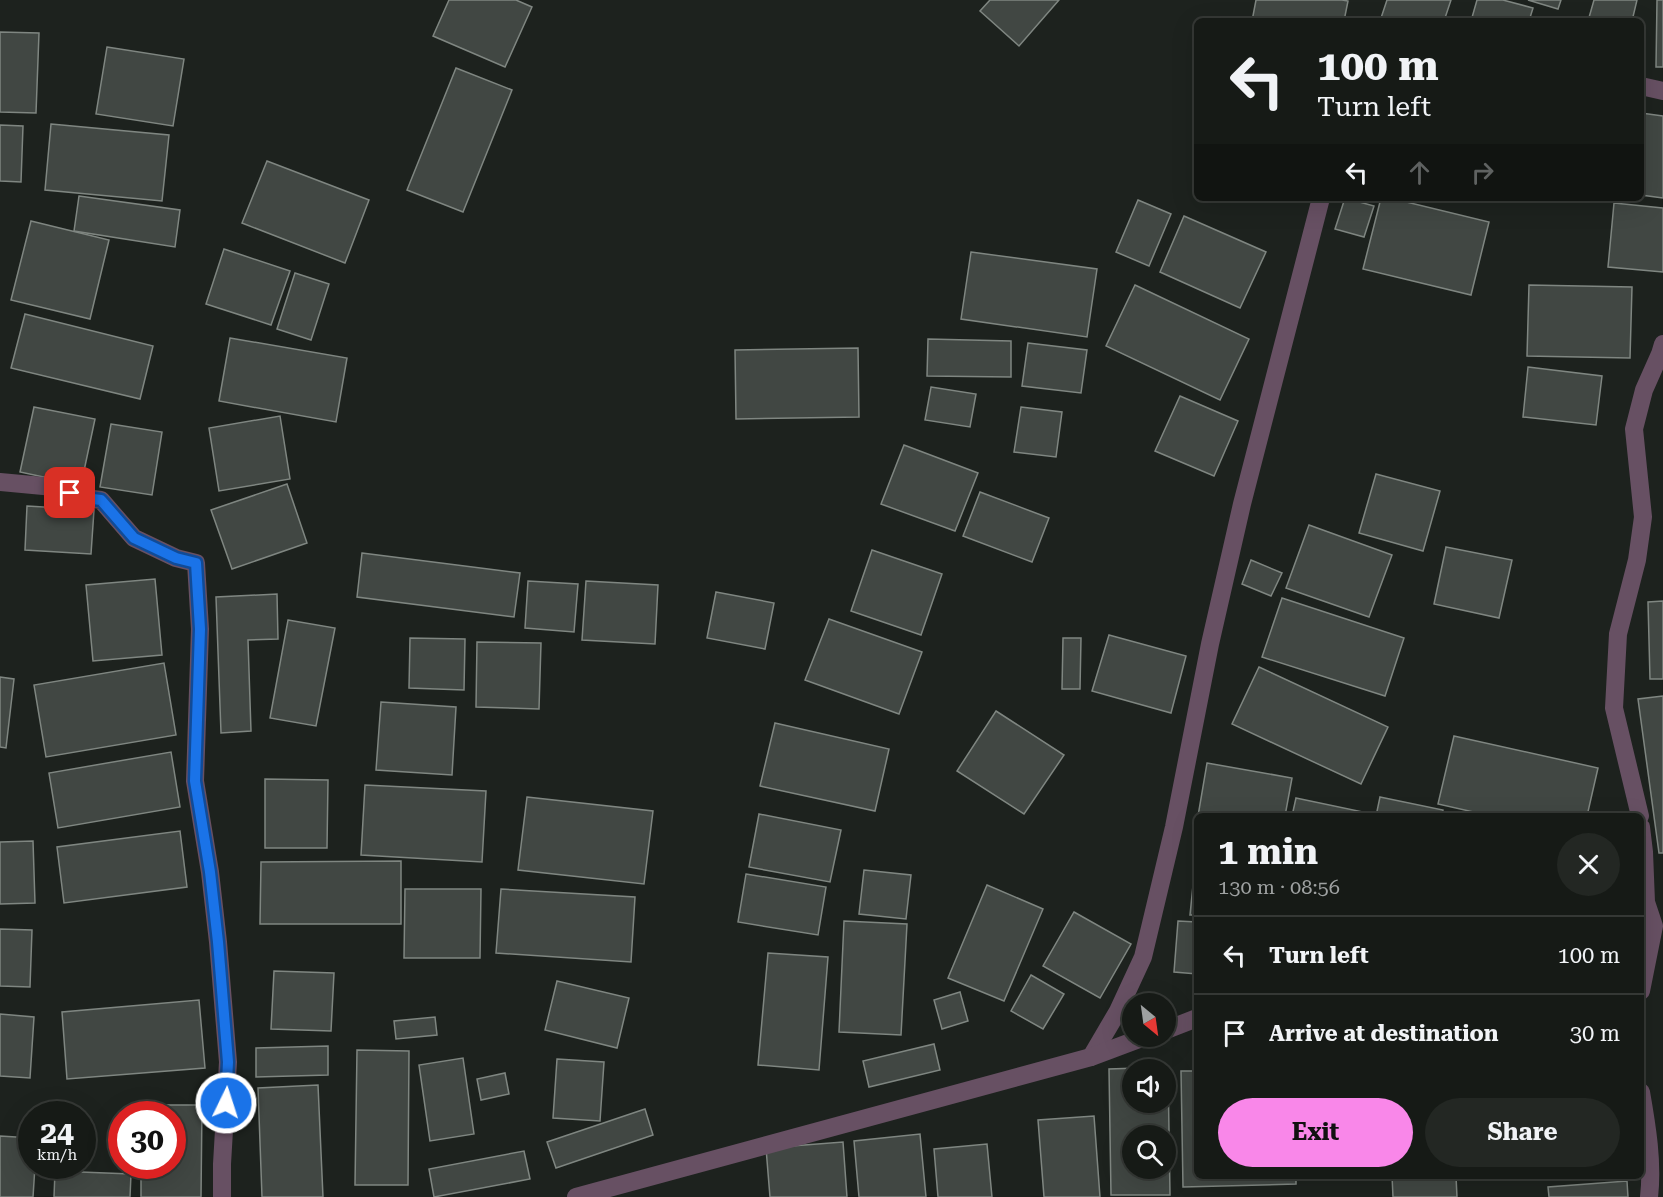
<!DOCTYPE html>
<html lang="en">
<head>
<meta charset="utf-8">
<style>
	:root { --surface:#161a16; --page:#232723; --text:#f1f3f6; --muted:#9ea1a1; --line:#353835; --accent:#f987e9 }
	body { margin:0; font-family:"Roboto Serif",serif; background:var(--page); color:var(--text); height:100vh; display:flex; flex-direction:column; font-size:22px; white-space:nowrap }
	* { box-sizing:border-box; margin:0 }
	p { font-size:20px; color:var(--muted) }
	.icon { flex:none; width:33px; height:33px; fill:none; stroke:currentColor; stroke-width:2; stroke-linecap:round; stroke-linejoin:round }
	.map { position:relative; flex:1; overflow:hidden }
	.details { position:absolute; left:1194px; top:813px; width:450px; height:366px; display:flex; flex-direction:column; background:var(--surface); border-radius:9px; box-shadow:0 6px 24px #0002,0 0 0 2px var(--line) }
	.details>* { flex:none }
	.hud { position:absolute; left:1194px; top:18px; width:450px; height:183px; border-radius:9px; box-shadow:0 6px 24px #0002,0 0 0 2px var(--line); background:#161a16; color:var(--text); overflow:hidden }
	.needle { width:39px; rotate:151deg }
	.fabs { position:absolute; left:1122px; top:993px; display:grid; gap:12px }
	.fabs a { display:grid; place-items:center; width:54px; height:54px; border-radius:50%; background:var(--surface); box-shadow:0 6px 24px #0002,0 0 0 2px var(--line); font-size:30px }
	.speed { position:absolute; left:18px; top:1101px; display:flex; gap:12px; font-size:30px; font-weight:700; text-align:center }
	.speed>* { display:grid; place-content:center; width:78px; height:78px; border-radius:50%; background:var(--surface); box-shadow:0 6px 24px #0002,0 0 0 2px var(--line); line-height:1 }
	.speed small { font-size:15px; font-weight:400 }
	.speed .limit { border:9px solid #d22; background:#fff; color:#111 }
	.pin { position:absolute; display:grid; place-items:center; width:51px; height:51px; color:#fff; margin:-26px; border-radius:12px; box-shadow:0 3px 9px #0006 }
	.me { position:absolute; width:66px; margin:-33px; rotate:4deg; stroke-linejoin:round; filter:drop-shadow(0 0 4px #0008) }
	.turn { display:flex; align-items:center; gap:21px; height:126px; padding:0 24px; font-size:27px }
	.turn .icon { width:78px; height:78px; stroke-width:2.5 }
	.turn b { display:block; font-size:42px; line-height:51px }
	.lanes { display:flex; align-items:center; height:57px; padding:0 24px; background:#0003; justify-content:center; gap:30px; direction:ltr }
	.lanes .off { opacity:.35 }
	.round { display:grid; place-items:center; flex:none; width:63px; height:63px; border-radius:32px; background:var(--page) }
	.overview { display:flex; align-items:center; justify-content:space-between; height:102px; padding:0 24px }
	h1 { font-size:36px; font-weight:700; line-height:45px }
	.primary-button { display:flex; gap:12px; margin-top:auto; padding:12px 24px }
	.primary-button a { flex:1; height:69px; border-radius:36px; background:var(--accent); color:#111; font-size:24px; font-weight:700; line-height:69px; text-align:center }
	.primary-button a+a { background:var(--page); color:var(--text) }
	ul { padding:0; list-style:none }
	li { display:flex; align-items:center; gap:18px; height:78px; padding:0 24px; border-top:2px solid var(--line) }
	li div { flex:1 }
	li b { display:block; font-size:22px }
	li em { font-style:normal }
	.map>svg:first-child { display:block }
	.building { fill:#414743; stroke:#7f8681; stroke-width:1.5; fill-rule:evenodd }
	.lines { fill:none; stroke-linecap:round; stroke-linejoin:round }
	.street { stroke:#675063; stroke-width:18 }
	.route-casing { stroke:#114b97; stroke-width:15 }
	.route { stroke:#1a73e8; stroke-width:10 }
</style>
</head>
<body>
<div class="map">
<svg width="1663" height="1197" viewBox="0 0 1663 1197">
	<rect width="100%" height="100%" fill="#1d221e"/>
	<g class="building">
		<polygon points="449,0 516,0 532,7 505,67 433,36"/>
		<polygon points="990,0 1059,0 1019,46 980,11"/>
		<polygon points="1256,0 1342,0 1348,1 1344,21 1252,21"/>
		<polygon points="1387,0 1451,0 1444,21 1380,21"/>
		<polygon points="1477,0 1503,0 1533,8 1529,21 1471,21"/>
		<polygon points="1528,0 1561,0 1558,9"/>
		<polygon points="1594,0 1637,0 1632,21 1588,21"/>
		<polygon points="1657,0 1663,0 1663,67 1656,67"/>
		<polygon points="0,32 39,33 36,113 0,112"/>
		<polygon points="107,47 184,59 173,126 96,114"/>
		<polygon points="456,68 512,90 463,212 407,190"/>
		<polygon points="1641,113 1663,116 1663,198 1641,195"/>
		<polygon points="51,124 169,135 162,201 45,190"/>
		<polygon points="0,125 23,126 21,182 0,181"/>
		<polygon points="267,161 369,200 345,263 242,223"/>
		<polygon points="79,196 180,210 175,247 74,231"/>
		<polygon points="1345,198 1374,206 1364,237 1335,229"/>
		<polygon points="1381,198 1390,198 1489,222 1471,295 1363,269"/>
		<polygon points="1138,200 1171,214 1149,266 1116,252"/>
		<polygon points="1614,203 1663,208 1663,272 1608,267"/>
		<polygon points="1184,216 1266,252 1240,308 1160,272"/>
		<polygon points="31,221 109,240 90,319 11,300"/>
		<polygon points="224,249 290,271 271,325 206,304"/>
		<polygon points="971,252 1097,269 1087,337 961,319"/>
		<polygon points="295,273 329,284 311,340 277,329"/>
		<polygon points="1135,285 1249,339 1220,400 1106,346"/>
		<polygon points="1529,285 1632,287 1630,358 1527,356"/>
		<polygon points="25,314 153,346 140,399 11,368"/>
		<polygon points="230,338 347,358 336,422 219,401"/>
		<polygon points="928,339 1011,341 1011,377 927,376"/>
		<polygon points="1028,343 1087,350 1081,393 1022,386"/>
		<polygon points="858,348 859,417 736,419 735,350"/>
		<polygon points="1528,367 1602,376 1596,425 1523,417"/>
		<polygon points="931,387 976,394 970,427 925,420"/>
		<polygon points="1180,396 1238,421 1214,476 1155,451"/>
		<polygon points="34,407 95,419 81,485 20,472"/>
		<polygon points="1021,407 1062,412 1056,457 1014,452"/>
		<polygon points="280,416 290,479 219,491 209,428"/>
		<polygon points="111,424 162,432 152,495 100,487"/>
		<polygon points="904,445 978,473 955,531 881,504"/>
		<polygon points="1376,474 1440,491 1423,551 1359,533"/>
		<polygon points="287,484 307,543 232,569 211,510"/>
		<polygon points="980,492 1049,518 1032,562 963,536"/>
		<polygon points="27,506 94,510 91,554 25,550"/>
		<polygon points="1309,525 1392,555 1369,617 1286,588"/>
		<polygon points="1446,547 1512,560 1499,618 1434,604"/>
		<polygon points="872,550 942,574 921,635 851,611"/>
		<polygon points="362,553 520,573 514,617 357,597"/>
		<polygon points="1251,560 1282,573 1271,596 1242,584"/>
		<polygon points="155,579 162,655 93,661 86,585"/>
		<polygon points="528,581 578,584 574,632 525,628"/>
		<polygon points="586,581 658,585 655,644 582,640"/>
		<polygon points="716,592 774,603 765,649 707,638"/>
		<polygon points="277,594 278,639 248,640 251,731 221,733 216,597"/>
		<polygon points="1282,598 1404,638 1385,696 1262,657"/>
		<polygon points="1663,601 1663,679 1650,679 1648,602"/>
		<polygon points="829,619 922,652 899,714 805,680"/>
		<polygon points="288,620 335,628 316,726 270,718"/>
		<polygon points="1109,635 1186,656 1171,713 1092,691"/>
		<polygon points="410,638 465,639 464,690 409,688"/>
		<polygon points="1063,638 1081,638 1080,689 1062,689"/>
		<polygon points="477,642 541,643 539,709 476,707"/>
		<polygon points="164,663 176,735 46,757 34,685"/>
		<polygon points="1259,667 1388,727 1361,784 1232,724"/>
		<polygon points="0,677 14,679 6,748 0,747"/>
		<polygon points="1663,696 1663,853 1659,853 1638,699"/>
		<polygon points="381,702 456,707 452,775 376,770"/>
		<polygon points="996,711 1064,755 1024,814 957,771"/>
		<polygon points="775,723 889,749 875,811 760,786"/>
		<polygon points="1454,736 1598,768 1587,816 1491,816 1438,804"/>
		<polygon points="171,752 180,807 58,828 49,773"/>
		<polygon points="1207,763 1292,778 1285,816 1198,816"/>
		<polygon points="265,779 328,780 327,848 265,848"/>
		<polygon points="365,785 486,791 482,862 361,855"/>
		<polygon points="527,797 653,811 644,884 518,870"/>
		<polygon points="1380,797 1443,810 1442,816 1376,816"/>
		<polygon points="1296,798 1363,812 1362,816 1292,816"/>
		<polygon points="759,814 841,830 830,882 749,867"/>
		<polygon points="180,831 187,887 64,903 57,847"/>
		<polygon points="33,841 35,903 0,904 0,842"/>
		<polygon points="1197,846 1197,915 1190,915"/>
		<polygon points="401,861 401,924 260,924 261,862"/>
		<polygon points="864,870 911,875 906,919 859,914"/>
		<polygon points="746,874 826,887 818,935 738,922"/>
		<polygon points="987,885 1043,909 1004,1001 948,978"/>
		<polygon points="405,889 481,889 480,958 404,958"/>
		<polygon points="501,889 635,897 631,962 496,953"/>
		<polygon points="1074,912 1131,944 1100,998 1043,966"/>
		<polygon points="844,921 907,924 901,1035 839,1032"/>
		<polygon points="1178,921 1197,922 1197,974 1174,972"/>
		<polygon points="0,929 32,930 30,987 0,986"/>
		<polygon points="768,953 828,957 819,1070 758,1065"/>
		<polygon points="274,971 334,973 331,1031 271,1029"/>
		<polygon points="1031,975 1064,994 1043,1029 1011,1011"/>
		<polygon points="557,981 629,998 617,1048 545,1030"/>
		<polygon points="960,992 968,1021 942,1029 934,1000"/>
		<polygon points="199,1000 205,1068 67,1079 62,1012"/>
		<polygon points="0,1014 34,1017 30,1078 0,1076"/>
		<polygon points="435,1017 437,1035 396,1039 394,1021"/>
		<polygon points="934,1044 940,1070 869,1087 863,1061"/>
		<polygon points="328,1046 328,1075 256,1077 256,1048"/>
		<polygon points="357,1050 409,1051 408,1185 355,1185"/>
		<polygon points="463,1058 474,1134 430,1141 419,1065"/>
		<polygon points="557,1059 604,1062 600,1121 553,1118"/>
		<path d="M1168,1067L1170,1195H1111L1109,1069ZM1132,1070H1166V1102H1132ZM1132,1136H1166V1168H1132Z"/>
		<polygon points="1181,1071 1197,1071 1197,1176 1296,1176 1296,1184 1183,1187"/>
		<polygon points="505,1073 509,1094 481,1100 477,1079"/>
		<polygon points="318,1085 323,1197 262,1197 258,1088"/>
		<polygon points="141,1105 202,1105 201,1197 141,1197 141,1166 172,1166 172,1114 141,1114"/>
		<polygon points="645,1109 653,1135 556,1168 547,1142"/>
		<polygon points="1094,1116 1100,1197 1044,1197 1038,1120"/>
		<polygon points="920,1134 926,1197 859,1197 854,1141"/>
		<polygon points="0,1136 32,1138 32,1166 35,1166 33,1197 0,1197"/>
		<polygon points="843,1142 847,1197 770,1197 766,1148"/>
		<polygon points="987,1144 992,1197 938,1197 934,1149"/>
		<polygon points="524,1151 530,1179 434,1197 429,1169"/>
		<polygon points="55,1171 131,1174 130,1197 54,1197"/>
		<polygon points="1392,1176 1456,1176 1457,1197 1393,1197"/>
		<polygon points="1627,1181 1628,1197 1549,1197 1548,1187"/>
	</g>
	<g class="lines">
		<g class="street">
			<polyline points="1641,86 1663,91"/>
			<polyline points="0,482 54,487 85,498 101,500 134,538 176,558 196,563 200,629 195,781 210,872 218,942 228,1062 222,1164 222,1197"/>
			<polyline points="1640,816 1614,708 1618,634 1637,560 1643,517 1634,429 1644,390 1660,354 1663,344"/>
			<polyline points="1641,827 1644,852 1646,902 1654,926 1641,991"/>
			<polyline points="1166,1030 1197,1018"/>
			<polyline points="1091,1057 1118,1011 1143,957 1174,827 1210,644 1242,504 1321,198"/>
			<path d="M1641,1092C1647,1126 1653,1163 1649,1197"/>
			<polyline points="576,1197 1091,1057 1147,1036"/>
		</g>
	</g>
	<g class="lines">
		<defs>
			<polyline id="route" points="70,493 85,498 101,500 134,538 176,558 196,563 200,629 195,781 210,872 218,942 228,1062 226,1103"/>
		</defs>
		<use href="#route" class="route-casing"/>
		<use href="#route" class="route"/>
	</g>
</svg>
<div class="fabs">
<a><svg class="needle" viewBox="-14 -14 28 28"><path d="M0-13l5 13h-10z" fill="#e53935"/><path d="M0 13l5-13h-10z" fill="#9ea1a1"/></svg></a>
<a><svg class="icon" aria-label="sound" viewBox="0 0 24 24"><path d="M4 9h4l5-4v14l-5-4H4zM17 9q2 3 0 6"/></svg></a>
<a><svg class="icon" aria-label="search" viewBox="0 0 24 24"><circle cx="10" cy="10" r="6"/><path d="M15 15l6 6"/></svg></a>
</div>
<div class="speed"><div>24<small>km/h</small></div><div class="limit">30</div></div>
<div class="pin" style="left:70px;top:493px;background:#d93025"><svg class="icon" aria-label="arrive" viewBox="0 0 24 24"><path d="M6 21V4h12l-3 4 3 4H6"/></svg></div>
<svg class="me" style="left:226px;top:1103px" viewBox="-20 -20 40 40"><circle r="17" fill="#1a73e8" stroke="#fff" stroke-width="3"/><path d="M0-11L8 9 0 5-8 9z" fill="#fff"/></svg>
<div class="hud">
<div class="turn"><svg class="icon" aria-label="left" viewBox="0 0 24 24"><path d="M17 20v-9H6M10 6l-5 5 5 5"/></svg><div><b>100 m</b>Turn left</div></div>
<div class="lanes"><svg class="icon" aria-label="left" viewBox="0 0 24 24"><path d="M17 20v-9H6M10 6l-5 5 5 5"/></svg><svg class="icon off" aria-label="ahead" viewBox="0 0 24 24"><path d="M12 20V5M6 11l6-6 6 6"/></svg><svg class="icon off" aria-label="right" viewBox="0 0 24 24"><path d="M7 20v-9h11M14 6l5 5-5 5"/></svg></div>
</div>
<section class="details">
<div class="overview"><div><h1>1 min</h1><p>130 m · 08:56</p></div><a class="round"><svg class="icon" aria-label="close" viewBox="0 0 24 24"><path d="M6 6l12 12M18 6L6 18"/></svg></a></div>
<ul>
<li><svg class="icon" aria-label="left" viewBox="0 0 24 24"><path d="M17 20v-9H6M10 6l-5 5 5 5"/></svg><div><b>Turn left</b></div><em>100 m</em></li>
<li><svg class="icon" aria-label="arrive" viewBox="0 0 24 24"><path d="M6 21V4h12l-3 4 3 4H6"/></svg><div><b>Arrive at destination</b></div><em>30 m</em></li>
</ul>
<div class="primary-button"><a>Exit</a><a>Share</a></div>
</section>
</div>
</body>
</html>
